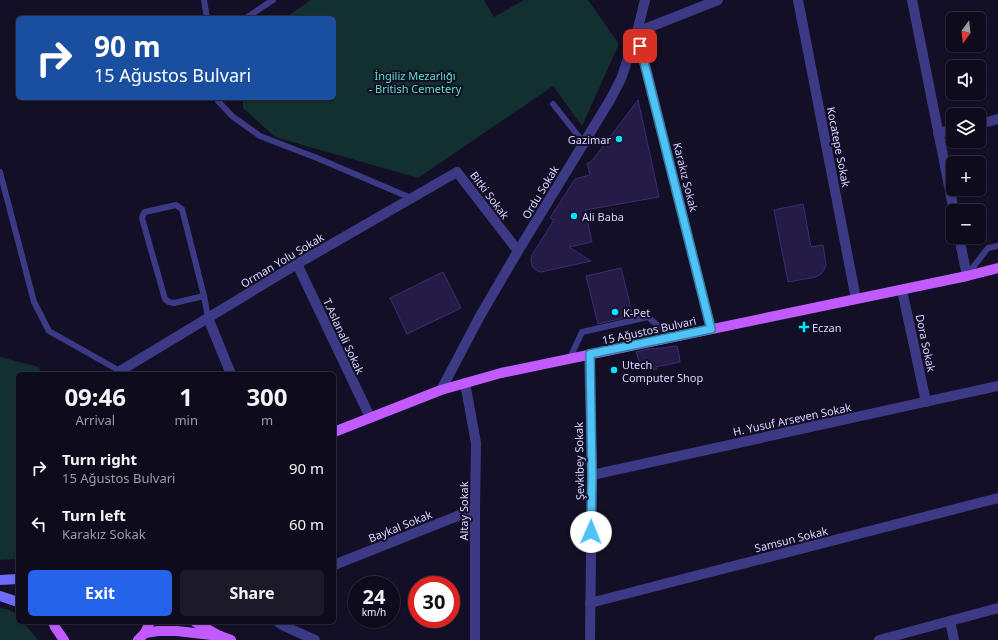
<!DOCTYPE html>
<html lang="en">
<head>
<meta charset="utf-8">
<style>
	:root { --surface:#0e0b1c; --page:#1c1929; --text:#f1f3f6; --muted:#9b9ba3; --line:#2e2b3b; --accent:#2563eb }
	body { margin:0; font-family:"Noto Sans",sans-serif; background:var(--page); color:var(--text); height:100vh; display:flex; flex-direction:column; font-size:15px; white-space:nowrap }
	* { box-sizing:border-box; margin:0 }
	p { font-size:13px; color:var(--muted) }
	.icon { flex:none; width:22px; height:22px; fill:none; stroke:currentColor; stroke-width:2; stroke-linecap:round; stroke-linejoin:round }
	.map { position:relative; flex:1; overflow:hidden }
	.panel { position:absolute; left:16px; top:372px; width:320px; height:252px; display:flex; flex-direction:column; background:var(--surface); border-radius:6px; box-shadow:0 1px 3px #0004,0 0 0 1px var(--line) }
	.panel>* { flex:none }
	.guide { position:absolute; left:16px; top:16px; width:320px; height:84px; border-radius:6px; box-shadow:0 1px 3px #0004,0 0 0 1px var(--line); background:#1a4fa0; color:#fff; overflow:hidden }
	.needle { width:26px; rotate:195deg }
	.buttons { position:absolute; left:946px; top:12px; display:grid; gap:8px }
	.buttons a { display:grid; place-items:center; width:40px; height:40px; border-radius:6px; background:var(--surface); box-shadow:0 1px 3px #0004,0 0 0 1px var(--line); font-size:20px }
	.speed { position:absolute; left:348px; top:576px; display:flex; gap:8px; font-size:20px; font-weight:700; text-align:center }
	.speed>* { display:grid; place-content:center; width:52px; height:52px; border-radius:50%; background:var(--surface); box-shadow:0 1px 3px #0004,0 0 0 1px var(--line); line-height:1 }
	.speed small { font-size:10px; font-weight:400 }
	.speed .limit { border:6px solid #d22; background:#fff; color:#111 }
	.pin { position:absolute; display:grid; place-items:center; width:34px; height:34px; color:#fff; margin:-17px; border-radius:8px; box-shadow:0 2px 6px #0006 }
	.me { position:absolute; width:44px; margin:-22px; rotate:1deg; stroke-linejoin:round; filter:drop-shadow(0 0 3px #0008) }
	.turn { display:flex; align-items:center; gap:14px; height:84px; padding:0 12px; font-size:18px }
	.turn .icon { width:52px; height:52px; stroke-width:2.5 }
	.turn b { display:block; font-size:28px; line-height:34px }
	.eta { display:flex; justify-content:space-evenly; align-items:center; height:68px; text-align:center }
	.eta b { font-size:24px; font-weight:700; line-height:28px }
	.button { display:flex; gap:8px; margin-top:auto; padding:8px 12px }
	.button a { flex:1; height:46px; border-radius:6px; background:var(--accent); color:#fff; font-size:16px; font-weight:700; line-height:46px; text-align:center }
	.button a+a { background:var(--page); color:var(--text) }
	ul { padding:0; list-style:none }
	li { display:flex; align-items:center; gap:12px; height:56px; padding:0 12px }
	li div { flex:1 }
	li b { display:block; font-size:15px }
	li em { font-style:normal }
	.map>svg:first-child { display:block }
	.green { fill:#12302f }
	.building { fill:#241b47; stroke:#3b2d73 }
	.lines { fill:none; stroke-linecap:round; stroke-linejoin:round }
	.service { stroke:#3d3a85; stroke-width:6 }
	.minor { stroke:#3d3a85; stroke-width:10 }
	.tertiary { stroke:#3d3a85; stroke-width:10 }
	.secondary { stroke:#6f6bff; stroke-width:10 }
	.primary { stroke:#c25bff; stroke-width:10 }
	.route-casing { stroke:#337fa1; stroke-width:10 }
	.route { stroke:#4fc3f7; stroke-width:7 }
	.poi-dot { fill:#00e5ff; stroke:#130f26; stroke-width:1.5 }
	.labels { text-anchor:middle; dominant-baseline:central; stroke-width:4; stroke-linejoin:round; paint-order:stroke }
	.park-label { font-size:11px; fill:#5fe0c0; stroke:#130f26 }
	.poi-label { font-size:11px; fill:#d9d4ff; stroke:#130f26; text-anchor:start }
	.street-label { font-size:11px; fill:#d9d4ff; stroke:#130f26 }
</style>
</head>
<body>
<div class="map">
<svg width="998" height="640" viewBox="0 0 998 640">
	<rect width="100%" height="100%" fill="#130f26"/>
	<g class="green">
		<polygon points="311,0 484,0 494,17 524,0 588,0 619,44 582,126 553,86 418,178 275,137 243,108 243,98 334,98 334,18 285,18"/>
		<polygon points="0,357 39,367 41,374 18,374 18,559 0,560"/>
		<path d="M0,608C5,608 14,611 17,615C18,617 18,619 18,622H23L38,640H0Z"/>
	</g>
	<g class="building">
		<polygon points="638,100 653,168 659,197 585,210 592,242 569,247 591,261 541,272 537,271 532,266 531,259 532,255 554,220 550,218 575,179 590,175 587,163 591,162"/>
		<polygon points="803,204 811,247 823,245 826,265 824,270 821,274 816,277 788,282 774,210"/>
		<polygon points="621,268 633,316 598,324 586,276"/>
		<polygon points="443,272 461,308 407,334 390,298"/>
		<polygon points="677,346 679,354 680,362 656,367 657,369 642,370 636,352 653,348 654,349"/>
	</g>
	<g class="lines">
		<g class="service">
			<polyline points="204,0 207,18"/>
			<polyline points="246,18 273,0"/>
			<polyline points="218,98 218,101 232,116 260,136 317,158 411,198"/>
			<polyline points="553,104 584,143"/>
			<polyline points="0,172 34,302 49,331 120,371"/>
			<polyline points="967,275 988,248 998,246"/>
			<polyline points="204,296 174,303 169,302 165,299 142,218 143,215 145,212 176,205 182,209 204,296 208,318"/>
			<polyline points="570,358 582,332 648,317 671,337"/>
		</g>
		<g class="minor">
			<polyline points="798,0 856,299"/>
			<polyline points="912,0 954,211"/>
			<polyline points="979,124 998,119"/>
			<polyline points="938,133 953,130"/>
			<polyline points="959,237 967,276"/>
			<polyline points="297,264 370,417"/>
			<polyline points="902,290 926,402"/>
			<polyline points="208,318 231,374"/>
			<polyline points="711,329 637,32 718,0"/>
			<polyline points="589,354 592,475 590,640"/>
			<polyline points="121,374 120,371 297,264 457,172 518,251"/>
			<polyline points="465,383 476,443 475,509 475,640"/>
			<polyline points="592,475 998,386"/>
			<polyline points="334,565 475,509"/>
			<polyline points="590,603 998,498"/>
			<polyline points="950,621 954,640"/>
			<polyline points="278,622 284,626 315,640"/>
			<polyline points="879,640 998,608"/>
		</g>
		<polyline class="tertiary" points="441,390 480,316 518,251 610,100 621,79 637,32 645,0"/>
		<g class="secondary">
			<polyline points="0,580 18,579"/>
			<polyline points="0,596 18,602"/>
		</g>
		<g class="primary">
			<polyline points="334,432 441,390 501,373 967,276 998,268"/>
			<polyline points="53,622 55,627 64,640"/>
			<polyline points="195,622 220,636 231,640"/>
			<polyline points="145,633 158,631 177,631 220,636"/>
			<polyline points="138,640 145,633 150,622"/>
		</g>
	</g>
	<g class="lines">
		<defs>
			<polyline id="route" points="591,532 592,475 590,354 711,329 640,46"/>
		</defs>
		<use href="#route" class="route-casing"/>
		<use href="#route" class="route"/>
	</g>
	<g class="poi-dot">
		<circle cx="619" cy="139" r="4"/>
		<circle cx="574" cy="216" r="4"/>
		<circle cx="615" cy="312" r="4"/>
		<path d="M802 321h4v4h4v4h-4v4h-4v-4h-4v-4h4z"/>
		<circle cx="614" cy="370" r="4"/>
	</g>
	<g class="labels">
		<g class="park-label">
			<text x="415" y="75">İngiliz Mezarlığı<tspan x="415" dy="13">- British Cemetery</tspan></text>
		</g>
		<g class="poi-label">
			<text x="611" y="139" text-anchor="end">Gazimar</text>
			<text x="582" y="216">Ali Baba</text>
			<text x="623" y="312">K-Pet</text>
			<text x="812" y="327">Eczan</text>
			<text x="622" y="364">Utech<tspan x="622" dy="13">Computer Shop</tspan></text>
		</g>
		<g class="street-label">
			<text transform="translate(839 147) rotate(79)">Kocatepe Sokak</text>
			<text transform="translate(686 177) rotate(76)">Karakız Sokak</text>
			<text transform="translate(540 192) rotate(-59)">Ordu Sokak</text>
			<text transform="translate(490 195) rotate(53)">Bitki Sokak</text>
			<text transform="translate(282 260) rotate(-31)">Orman Yolu Sokak</text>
			<text transform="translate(649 330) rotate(-12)">15 Ağustos Bulvari</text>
			<text transform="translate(344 336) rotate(65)">T.Aslanali Sokak</text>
			<text transform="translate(926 343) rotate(78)">Dora Sokak</text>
			<text transform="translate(792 419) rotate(-12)">H. Yusuf Arseven Sokak</text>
			<text transform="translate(579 461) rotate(-91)">Şevkibey Sokak</text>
			<text transform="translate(463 511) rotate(-90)">Altay Sokak</text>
			<text transform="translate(400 526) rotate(-22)">Baykal Sokak</text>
			<text transform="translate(791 539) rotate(-14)">Samsun Sokak</text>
		</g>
	</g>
</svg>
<div class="buttons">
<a><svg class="needle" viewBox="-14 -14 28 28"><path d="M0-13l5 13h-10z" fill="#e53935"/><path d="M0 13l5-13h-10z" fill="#9b9ba3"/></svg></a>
<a><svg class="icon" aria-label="sound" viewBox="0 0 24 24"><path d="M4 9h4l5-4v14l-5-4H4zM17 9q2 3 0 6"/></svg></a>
<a><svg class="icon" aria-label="layers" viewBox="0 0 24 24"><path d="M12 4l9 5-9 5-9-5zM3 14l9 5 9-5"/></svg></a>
<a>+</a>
<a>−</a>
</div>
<div class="speed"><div>24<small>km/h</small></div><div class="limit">30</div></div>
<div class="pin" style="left:640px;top:46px;background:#d93025"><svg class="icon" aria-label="arrive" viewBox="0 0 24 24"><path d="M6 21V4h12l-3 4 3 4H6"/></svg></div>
<svg class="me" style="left:591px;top:532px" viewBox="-20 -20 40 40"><circle r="19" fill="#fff"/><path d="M0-13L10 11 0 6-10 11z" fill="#4fc3f7"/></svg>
<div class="guide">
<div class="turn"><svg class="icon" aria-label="right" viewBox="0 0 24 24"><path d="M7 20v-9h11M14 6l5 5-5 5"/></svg><div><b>90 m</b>15 Ağustos Bulvari</div></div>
</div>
<section class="panel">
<div class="eta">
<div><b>09:46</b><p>Arrival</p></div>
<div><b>1</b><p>min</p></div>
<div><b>300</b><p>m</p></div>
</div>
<ul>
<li><svg class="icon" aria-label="right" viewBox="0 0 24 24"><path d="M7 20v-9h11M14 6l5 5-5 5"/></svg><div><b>Turn right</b><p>15 Ağustos Bulvari</p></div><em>90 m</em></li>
<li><svg class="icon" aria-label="left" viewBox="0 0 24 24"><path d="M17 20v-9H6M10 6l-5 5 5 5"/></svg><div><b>Turn left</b><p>Karakız Sokak</p></div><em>60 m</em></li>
</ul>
<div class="button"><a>Exit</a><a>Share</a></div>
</section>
</div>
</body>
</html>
